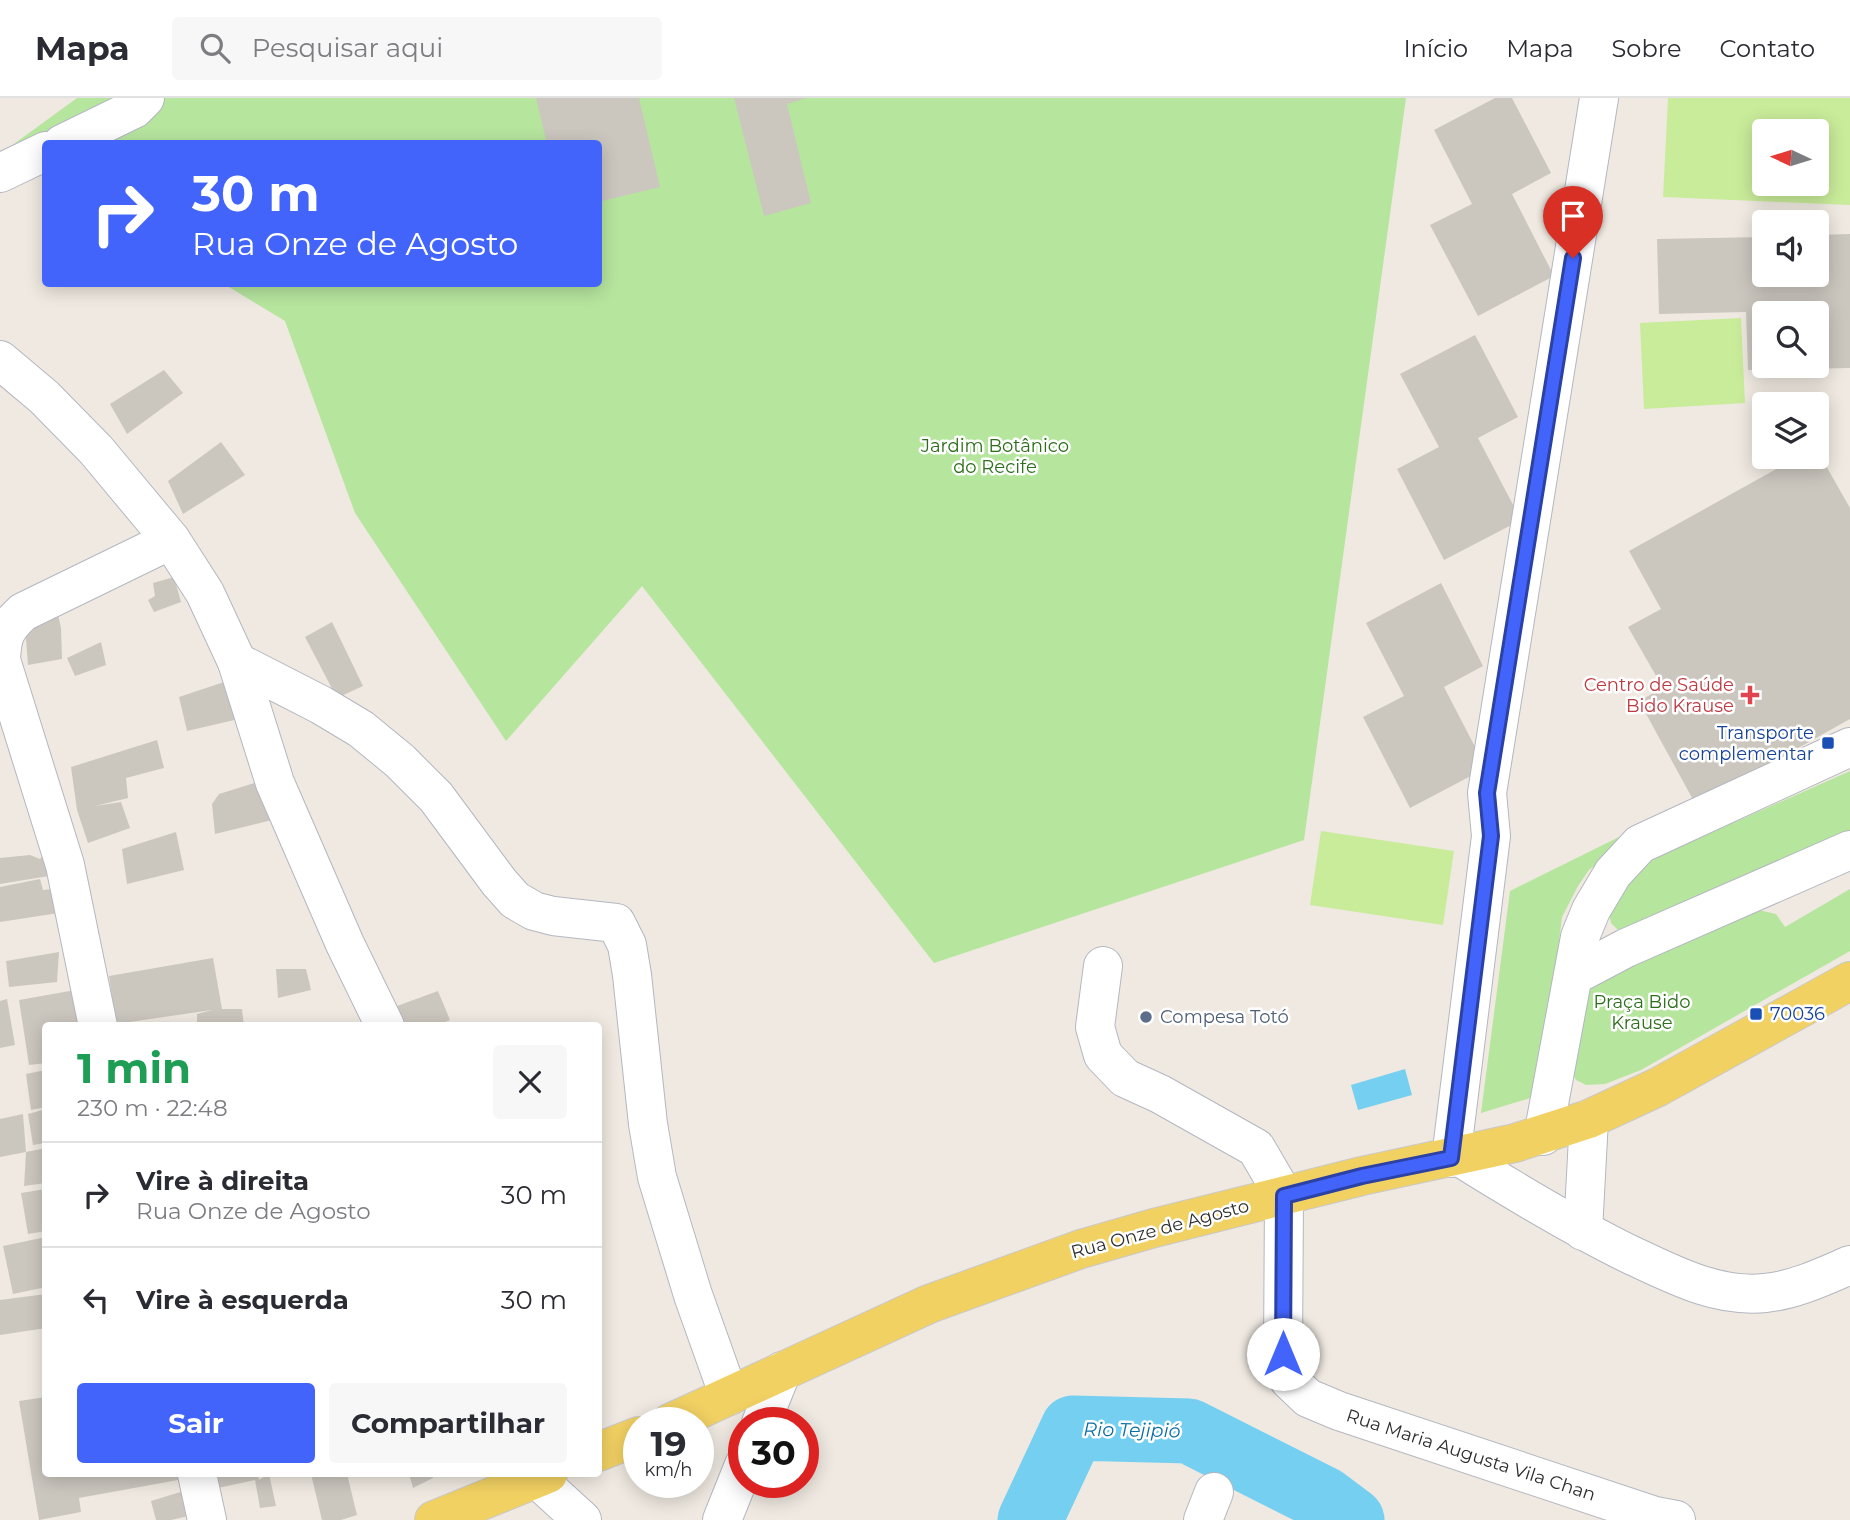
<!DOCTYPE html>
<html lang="pt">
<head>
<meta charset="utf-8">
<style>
	:root { --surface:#fff; --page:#f7f7f7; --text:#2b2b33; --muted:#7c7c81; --line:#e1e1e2; --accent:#4264fb }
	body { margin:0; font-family:Montserrat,sans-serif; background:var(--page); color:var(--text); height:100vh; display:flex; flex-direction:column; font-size:26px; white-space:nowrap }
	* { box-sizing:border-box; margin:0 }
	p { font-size:23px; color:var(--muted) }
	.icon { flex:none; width:38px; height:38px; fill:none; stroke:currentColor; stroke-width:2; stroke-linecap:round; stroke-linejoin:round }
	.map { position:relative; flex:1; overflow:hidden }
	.sheet { position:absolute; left:42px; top:924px; width:560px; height:455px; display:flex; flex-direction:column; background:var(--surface); border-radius:7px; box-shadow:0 4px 18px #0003 }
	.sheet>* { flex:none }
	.guide { position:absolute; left:42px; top:42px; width:560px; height:147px; border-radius:7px; box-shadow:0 4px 18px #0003; background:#4264fb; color:#fff; overflow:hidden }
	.needle { width:46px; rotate:274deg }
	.buttons { position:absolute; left:1752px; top:21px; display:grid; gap:14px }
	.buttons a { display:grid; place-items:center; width:77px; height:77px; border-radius:7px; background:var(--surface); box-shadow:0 4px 18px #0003; font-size:35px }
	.speed { position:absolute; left:623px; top:1309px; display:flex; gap:14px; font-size:35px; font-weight:700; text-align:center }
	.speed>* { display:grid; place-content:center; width:91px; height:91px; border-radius:50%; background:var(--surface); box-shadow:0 4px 18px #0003; line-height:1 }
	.speed small { font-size:18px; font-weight:400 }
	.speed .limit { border:10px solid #d22; background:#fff; color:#111 }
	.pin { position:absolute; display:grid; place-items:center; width:60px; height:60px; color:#fff; margin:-72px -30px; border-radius:50% 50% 50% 0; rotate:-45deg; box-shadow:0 0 7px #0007 }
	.pin .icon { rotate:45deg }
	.me { position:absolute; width:77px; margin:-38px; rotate:0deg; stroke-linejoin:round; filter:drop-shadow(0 0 5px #0008) }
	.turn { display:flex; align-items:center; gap:24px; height:147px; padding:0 35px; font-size:32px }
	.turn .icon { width:91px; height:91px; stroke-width:2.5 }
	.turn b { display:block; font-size:49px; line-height:60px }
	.round { display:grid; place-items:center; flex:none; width:74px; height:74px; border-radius:7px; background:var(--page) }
	.summary { display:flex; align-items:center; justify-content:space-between; height:119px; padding:0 35px }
	h1 { font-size:42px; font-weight:700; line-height:52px; color:#1e9e55 }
	.button { display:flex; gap:14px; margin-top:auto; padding:14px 35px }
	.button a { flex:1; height:80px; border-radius:7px; background:var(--accent); color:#fff; font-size:28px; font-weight:700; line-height:80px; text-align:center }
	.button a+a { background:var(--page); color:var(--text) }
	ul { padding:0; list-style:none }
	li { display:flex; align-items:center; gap:21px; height:105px; padding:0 35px; border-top:2px solid var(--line) }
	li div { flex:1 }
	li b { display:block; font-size:26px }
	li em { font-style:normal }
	header { display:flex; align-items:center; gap:42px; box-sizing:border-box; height:98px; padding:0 35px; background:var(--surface); border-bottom:2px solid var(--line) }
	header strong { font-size:33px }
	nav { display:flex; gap:38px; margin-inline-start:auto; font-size:24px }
	.search { width:490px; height:63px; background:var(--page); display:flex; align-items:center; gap:18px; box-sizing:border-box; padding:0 24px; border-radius:7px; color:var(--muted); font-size:26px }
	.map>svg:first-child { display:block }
	.green { fill:#b6e59e }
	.pitch { fill:#c9ec9a; fill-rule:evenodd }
	.water { fill:#75cff0 }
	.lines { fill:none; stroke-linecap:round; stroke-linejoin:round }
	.river { stroke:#75cff0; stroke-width:65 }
	.building { fill:#cbc7bf; fill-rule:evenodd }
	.minor-casing { stroke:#b4b7c1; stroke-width:40 }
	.major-casing { stroke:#c9c9c9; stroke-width:40 }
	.minor { stroke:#fff; stroke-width:38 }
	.major { stroke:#f2d163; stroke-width:38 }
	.route-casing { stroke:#2b41a3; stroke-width:18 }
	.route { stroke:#4264fb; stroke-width:12 }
	.health-dot { fill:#e0444e; stroke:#fff; stroke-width:2.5 }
	.transit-dot { fill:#1a4fb4; stroke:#fff; stroke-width:2.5 }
	.service-dot { fill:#5c6f8a; stroke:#fff; stroke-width:2.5 }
	.labels { text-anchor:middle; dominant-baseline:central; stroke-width:5; stroke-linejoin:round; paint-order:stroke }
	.park-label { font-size:18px; fill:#2c6e1b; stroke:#fff }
	.health-label { font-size:18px; fill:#be3a42; stroke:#fff; text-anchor:end }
	.transit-label { font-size:18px; fill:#164399; stroke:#fff; text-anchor:end }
	.service-label { font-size:18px; fill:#4e5e75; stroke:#fff; text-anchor:start }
	.street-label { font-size:18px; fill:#2e2e2e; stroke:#fff }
	.water-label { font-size:19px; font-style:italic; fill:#0d6fa3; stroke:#fff }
</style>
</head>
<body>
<header>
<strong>Mapa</strong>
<div class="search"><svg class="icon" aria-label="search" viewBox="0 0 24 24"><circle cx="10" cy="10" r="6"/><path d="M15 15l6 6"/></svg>Pesquisar aqui</div>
<nav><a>Início</a><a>Mapa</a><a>Sobre</a><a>Contato</a></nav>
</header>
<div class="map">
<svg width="1850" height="1422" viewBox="0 0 1850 1422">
	<rect width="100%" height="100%" fill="#efe9e1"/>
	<g class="green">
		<polygon points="77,0 1406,0 1304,742 934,865 642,488 506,643 355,415 285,223 224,186 598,186 598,46 46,46 45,75 7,51"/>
		<polygon points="1850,673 1850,732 1661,818 1619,833 1611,825 1609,815 1617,793 1654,760"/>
		<polygon points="1619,739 1606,759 1589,772 1578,788 1562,819 1540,997 1481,1015 1510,793"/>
		<polygon points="1850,791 1850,853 1641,972 1605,986 1586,987 1576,982 1570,970 1577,913 1591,891 1615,873 1754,811 1776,816 1785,829"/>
	</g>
	<g class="pitch">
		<path d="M1668,0H1850V107L1663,99ZM1764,33H1816V86H1764Z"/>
		<polygon points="1741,220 1745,305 1644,311 1640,225"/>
		<polygon points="1321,733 1454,753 1443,827 1310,807"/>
	</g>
	<polygon class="water" points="1405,971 1412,997 1358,1012 1351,987"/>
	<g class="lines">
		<polyline class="river" points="1030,1422 1073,1330 1189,1333 1324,1401 1352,1422"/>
	</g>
	<g class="building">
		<polygon points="536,0 639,0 660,89 598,104 598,46 547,46"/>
		<polygon points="734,0 806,0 787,6 811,105 764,118"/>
		<polygon points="1495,0 1512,0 1551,75 1512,96 1554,178 1478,218 1430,127 1472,106 1434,32"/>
		<path d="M1850,136V270L1748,272L1746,214L1659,216L1657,141L1764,139V177H1816V137ZM1764,215H1816V268H1764Z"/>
		<polygon points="1475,237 1518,319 1478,340 1521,422 1444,462 1397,371 1439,349 1400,276"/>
		<polygon points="164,272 183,295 127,336 110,306"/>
		<polygon points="221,344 245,377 183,416 168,383"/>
		<polygon points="1816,350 1850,410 1850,621 1696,707 1639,603 1663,590 1628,529 1661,511 1629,453 1798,359 1816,359"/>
		<polygon points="174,479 181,504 154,514 148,502 155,498 153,485"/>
		<polygon points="1441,485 1483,568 1444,589 1486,670 1410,710 1363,619 1404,598 1366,525"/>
		<polygon points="57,512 61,530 62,561 28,567 25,528"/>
		<polygon points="332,524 363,588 337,600 305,539"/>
		<polygon points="101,544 106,567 75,578 67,560"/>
		<polygon points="236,580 243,620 187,633 179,599"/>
		<polygon points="157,642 164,670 126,680 128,700 95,708 121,704 130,730 88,745 77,712 71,669"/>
		<polygon points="267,681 276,721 215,736 212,706 219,696"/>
		<polygon points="176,734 184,772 127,786 122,751"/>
		<polygon points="51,749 61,776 0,786 0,760 30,757 40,761"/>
		<polygon points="40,781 43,792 63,790 65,814 0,824 0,789"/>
		<polygon points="59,854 57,884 9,889 6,863"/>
		<polygon points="213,860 222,911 242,911 244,928 197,928 197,916 212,912 116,926 109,878"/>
		<polygon points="276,871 306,871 311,892 278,900"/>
		<polygon points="81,891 90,928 46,928 46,965 29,967 19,902"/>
		<polygon points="438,893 450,922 436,928 405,928 397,908"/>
		<polygon points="7,901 15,947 0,950 0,903"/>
		<polygon points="46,972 46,1009 31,1012 26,976"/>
		<polygon points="46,1011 46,1045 33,1047 28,1016"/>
		<polygon points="23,1016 26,1054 0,1059 0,1021"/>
		<polygon points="46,1050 46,1085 24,1088 26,1054"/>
		<polygon points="46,1091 46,1133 28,1136 21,1095"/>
		<polygon points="46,1139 46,1189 13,1196 3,1148"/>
		<polygon points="46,1196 46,1230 0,1237 0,1202"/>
		<polygon points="46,1299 46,1376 189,1376 189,1380 79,1400 81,1414 39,1422 19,1303"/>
		<polygon points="214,1376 258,1376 259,1382 269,1376 276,1408 260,1410 255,1382 218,1390"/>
		<polygon points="311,1376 347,1376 357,1417 341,1422 322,1422"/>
		<polygon points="409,1376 431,1376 433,1380 413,1390"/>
		<polygon points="187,1392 193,1417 171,1422 156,1422 151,1403"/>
	</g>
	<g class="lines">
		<defs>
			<g id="minor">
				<polyline points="62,46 134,11 145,0"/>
				<polyline points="0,75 46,53"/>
				<polyline points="0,262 44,299 96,352 171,442 205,495 237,564 321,607 361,631 400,663 436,699 499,784 515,802 534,813 553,818 616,825 627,847 632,877 648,1026 657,1079 693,1197 729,1298"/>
				<polyline points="237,564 275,685 345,846 385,928"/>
				<polyline points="1103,868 1095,929 1103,957 1125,980 1160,996 1256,1050 1284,1098 1283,1256 1289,1282 1308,1300 1339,1313 1655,1418 1676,1422"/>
				<polyline points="1573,878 1626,850 1850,752"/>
				<path d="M98,928L65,767L1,562C2,537 5,531 23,514L171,442"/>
				<polyline points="1543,1038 1580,839 1591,812 1613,775 1640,746 1850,649"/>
				<path d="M1458,1058C1514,1093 1570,1127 1629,1156C1672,1176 1716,1200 1765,1195C1795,1192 1822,1179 1850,1167"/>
				<polyline points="1451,1060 1491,738 1487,695 1599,0"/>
				<polyline points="1583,1133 1589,1021"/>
				<polyline points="761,1325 782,1273"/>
				<polyline points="197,1376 207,1422"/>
				<polyline points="535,1376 536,1380 582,1422"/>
				<polyline points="722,1422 744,1367"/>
				<polyline points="1203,1422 1214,1394"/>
			</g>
			<g id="major">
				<polyline points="670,1325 929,1206 1081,1151 1154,1130 1362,1078 1515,1045 1589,1021 1658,989 1850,883"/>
				<polyline points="598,1354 639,1338"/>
				<polyline points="434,1422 548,1376"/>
			</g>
		</defs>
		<use href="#minor" class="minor-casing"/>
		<use href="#major" class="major-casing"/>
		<use href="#minor" class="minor"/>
		<use href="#major" class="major"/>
	</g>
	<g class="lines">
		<defs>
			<polyline id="route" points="1283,1256 1284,1098 1362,1078 1451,1060 1491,738 1487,695 1573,160"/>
		</defs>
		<use href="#route" class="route-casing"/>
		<use href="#route" class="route"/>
	</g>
	<path class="health-dot" d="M1746.5 586.5h7v7h7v7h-7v7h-7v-7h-7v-7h7z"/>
	<g class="transit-dot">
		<rect x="1821" y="638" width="14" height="14" rx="3.5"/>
		<rect x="1749" y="909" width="14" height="14" rx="3.5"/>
	</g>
	<circle class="service-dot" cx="1146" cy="919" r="7"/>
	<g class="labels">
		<g class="park-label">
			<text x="995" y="348">Jardim Botânico<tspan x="995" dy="21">do Recife</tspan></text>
			<text x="1642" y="904">Praça Bido<tspan x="1642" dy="21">Krause</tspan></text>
		</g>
		<g class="health-label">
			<text x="1734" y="587">Centro de Saúde<tspan x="1734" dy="21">Bido Krause</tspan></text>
		</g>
		<g class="transit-label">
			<text x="1814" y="635">Transporte<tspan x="1814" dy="21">complementar</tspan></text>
			<text x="1770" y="916" text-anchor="start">70036</text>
		</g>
		<g class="service-label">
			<text x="1160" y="919">Compesa Totó</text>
		</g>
		<g class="street-label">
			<text transform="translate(1160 1131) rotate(-15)">Rua Onze de Agosto</text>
			<text transform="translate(1471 1357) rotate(18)">Rua Maria Augusta Vila Chan</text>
		</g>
		<g class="water-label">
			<text transform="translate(1132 1332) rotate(1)">Rio Tejipió</text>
		</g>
	</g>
</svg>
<div class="buttons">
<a><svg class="needle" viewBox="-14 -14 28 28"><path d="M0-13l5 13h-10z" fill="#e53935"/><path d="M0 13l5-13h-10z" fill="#7c7c81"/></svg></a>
<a><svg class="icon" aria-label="sound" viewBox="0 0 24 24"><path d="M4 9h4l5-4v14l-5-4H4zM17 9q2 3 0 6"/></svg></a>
<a><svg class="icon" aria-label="search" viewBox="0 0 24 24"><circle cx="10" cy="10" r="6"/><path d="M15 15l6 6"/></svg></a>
<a><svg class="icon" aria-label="layers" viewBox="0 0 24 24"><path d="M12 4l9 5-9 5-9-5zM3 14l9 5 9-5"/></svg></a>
</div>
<div class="speed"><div>19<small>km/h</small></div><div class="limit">30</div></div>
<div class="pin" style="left:1573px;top:160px;background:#d93025"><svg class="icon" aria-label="arrive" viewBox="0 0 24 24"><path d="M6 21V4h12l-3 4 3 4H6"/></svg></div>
<svg class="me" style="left:1283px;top:1256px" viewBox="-20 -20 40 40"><circle r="19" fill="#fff"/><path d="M0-13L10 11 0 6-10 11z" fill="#4264fb"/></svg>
<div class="guide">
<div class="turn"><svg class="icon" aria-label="right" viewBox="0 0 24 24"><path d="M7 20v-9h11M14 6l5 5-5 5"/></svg><div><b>30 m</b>Rua Onze de Agosto</div></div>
</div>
<section class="sheet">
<div class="summary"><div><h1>1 min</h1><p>230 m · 22:48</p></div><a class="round"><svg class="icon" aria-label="close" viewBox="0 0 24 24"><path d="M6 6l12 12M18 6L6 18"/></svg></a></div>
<ul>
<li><svg class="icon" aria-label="right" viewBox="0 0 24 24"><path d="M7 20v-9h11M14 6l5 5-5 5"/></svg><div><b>Vire à direita</b><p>Rua Onze de Agosto</p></div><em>30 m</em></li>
<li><svg class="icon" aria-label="left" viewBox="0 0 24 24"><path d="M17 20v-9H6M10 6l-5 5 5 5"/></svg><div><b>Vire à esquerda</b></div><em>30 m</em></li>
</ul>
<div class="button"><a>Sair</a><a>Compartilhar</a></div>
</section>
</div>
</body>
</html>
